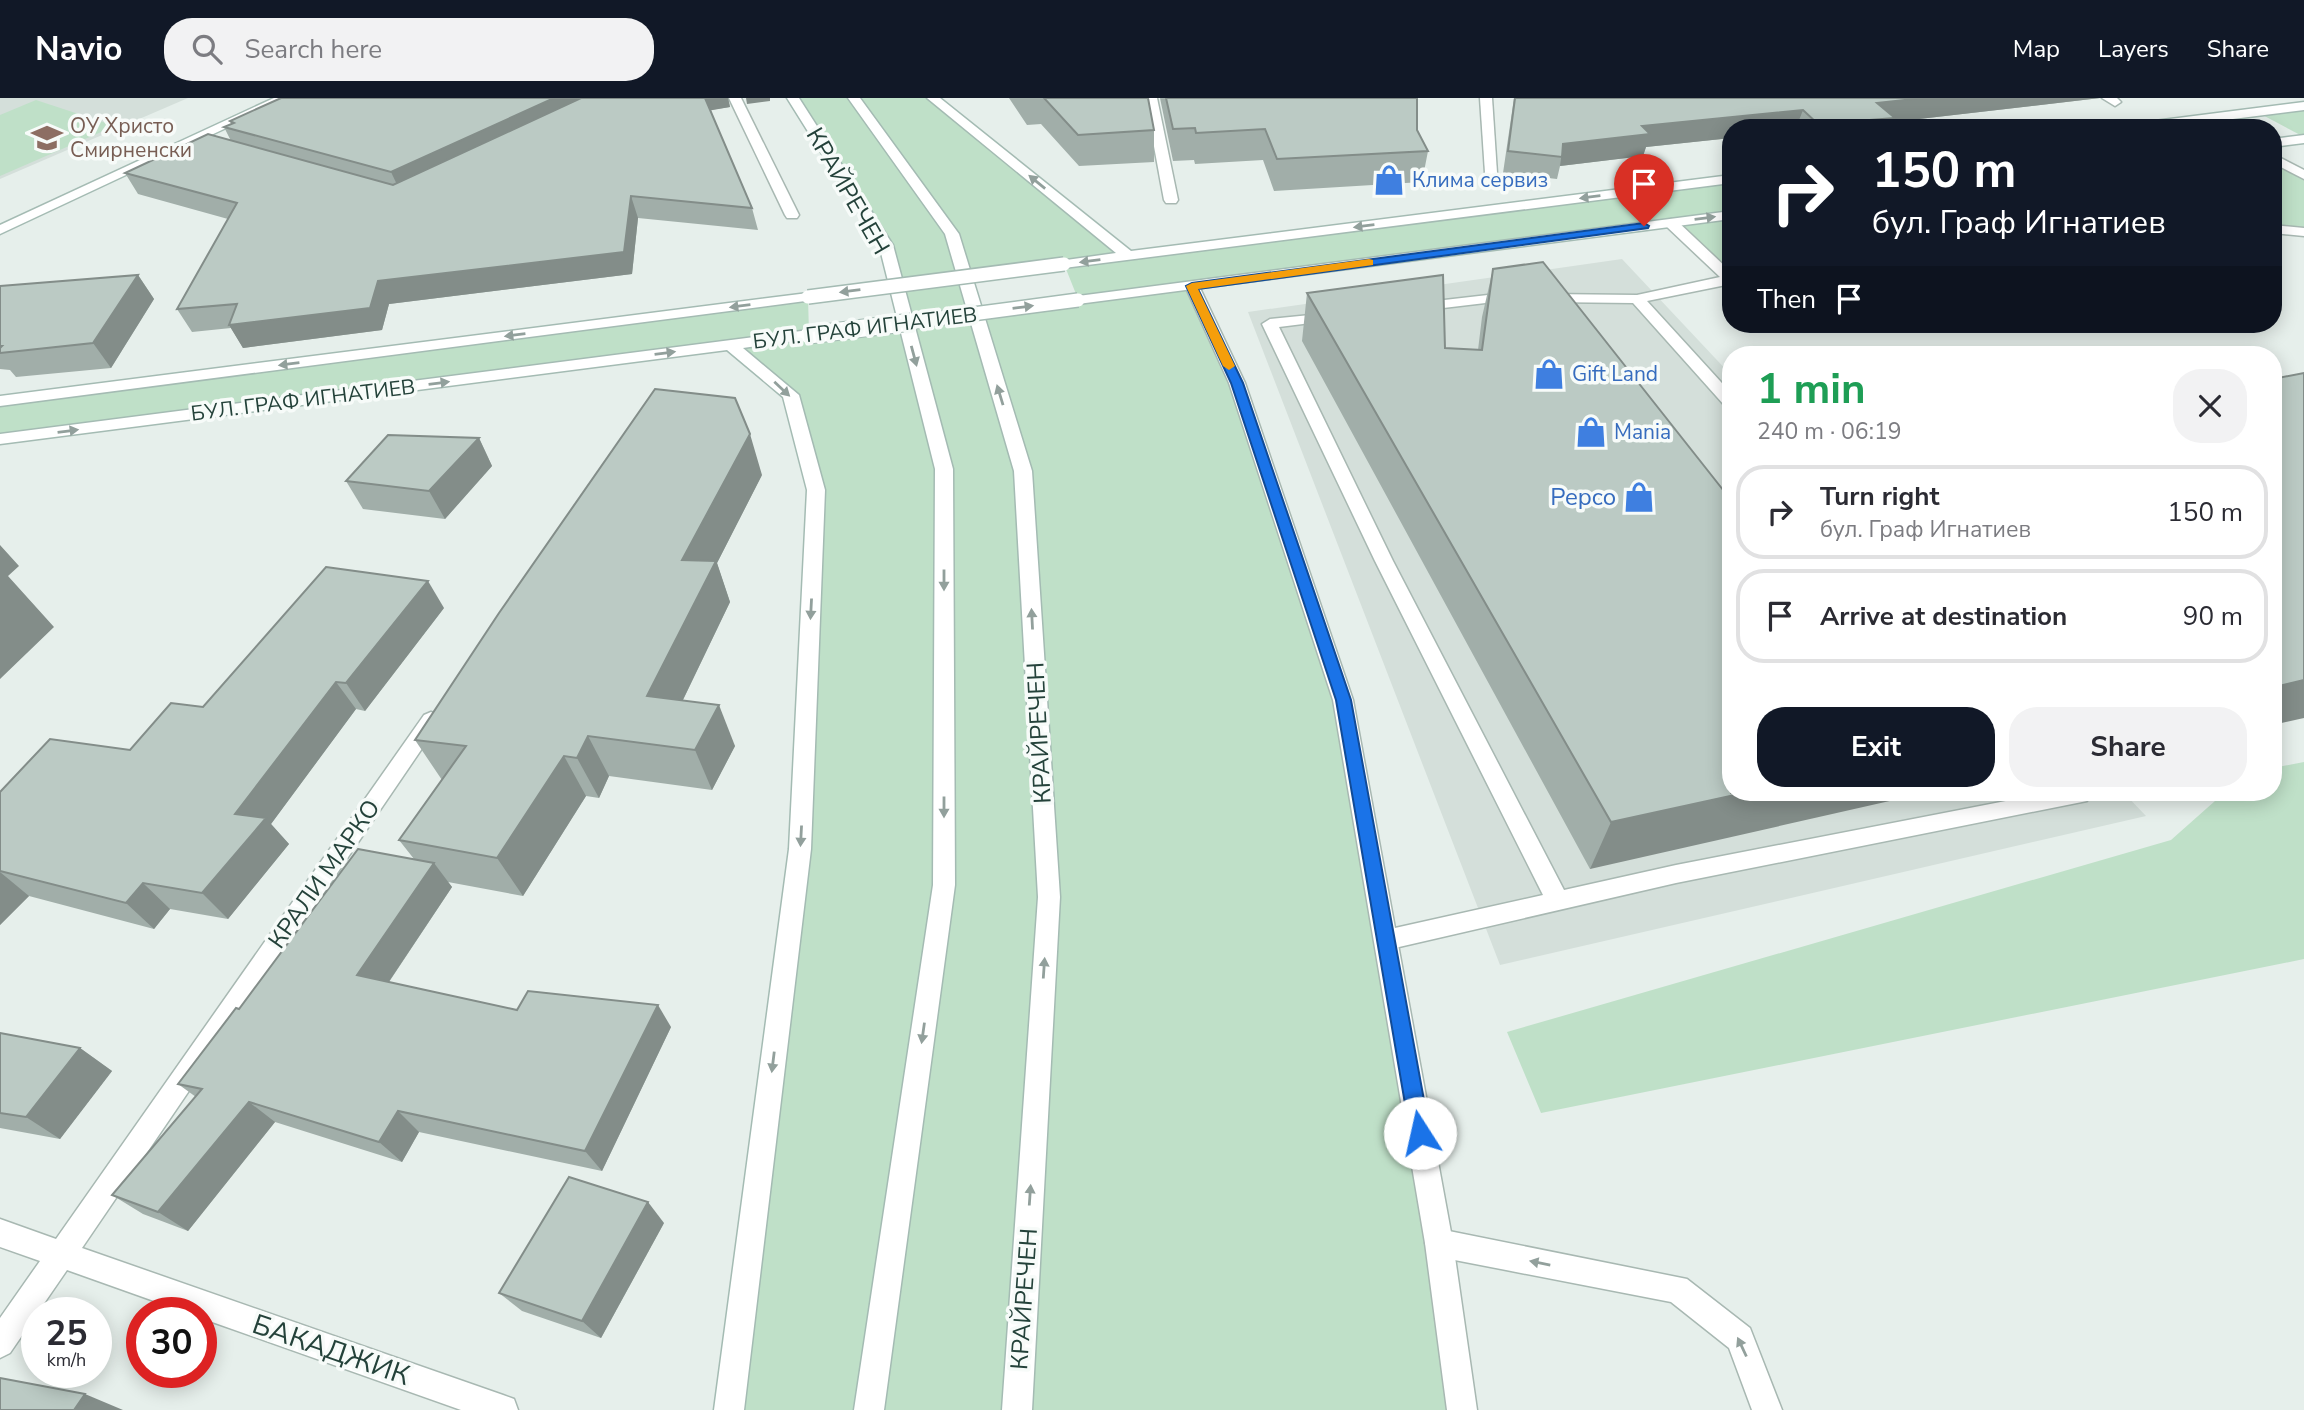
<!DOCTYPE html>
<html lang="en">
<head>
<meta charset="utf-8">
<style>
	:root { --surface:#fff; --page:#f2f2f3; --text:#2b2b33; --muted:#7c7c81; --line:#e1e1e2; --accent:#111827 }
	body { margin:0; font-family:"Nunito Sans",sans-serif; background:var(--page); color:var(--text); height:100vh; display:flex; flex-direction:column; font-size:26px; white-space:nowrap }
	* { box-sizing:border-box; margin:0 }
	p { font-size:23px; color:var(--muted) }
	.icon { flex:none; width:38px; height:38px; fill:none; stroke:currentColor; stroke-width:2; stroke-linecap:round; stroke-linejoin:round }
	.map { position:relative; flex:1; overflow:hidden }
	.sheet { position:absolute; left:1722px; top:248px; width:560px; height:455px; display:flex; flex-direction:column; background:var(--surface); border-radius:28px; box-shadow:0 4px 18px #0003 }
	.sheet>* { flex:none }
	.hud { position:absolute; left:1722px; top:21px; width:560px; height:214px; border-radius:28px; box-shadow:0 4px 18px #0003; background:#111827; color:#fff; overflow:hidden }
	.speed { position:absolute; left:21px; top:1199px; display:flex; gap:14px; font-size:35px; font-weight:700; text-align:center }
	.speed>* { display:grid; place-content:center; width:91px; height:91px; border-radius:50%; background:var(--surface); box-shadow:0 4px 18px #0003; line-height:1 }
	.speed small { font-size:18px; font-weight:400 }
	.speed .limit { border:10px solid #d22; background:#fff; color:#111 }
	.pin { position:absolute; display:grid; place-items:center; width:60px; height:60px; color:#fff; margin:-72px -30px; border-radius:50% 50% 50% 0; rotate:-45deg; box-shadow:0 0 7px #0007 }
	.pin .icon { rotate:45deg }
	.me { position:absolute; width:77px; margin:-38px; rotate:350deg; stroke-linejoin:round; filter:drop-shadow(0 0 5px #0008) }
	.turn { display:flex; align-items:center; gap:24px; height:147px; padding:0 35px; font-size:32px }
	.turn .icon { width:91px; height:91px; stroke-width:2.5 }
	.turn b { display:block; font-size:49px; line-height:60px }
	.then { display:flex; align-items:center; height:66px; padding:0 35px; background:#0003; gap:14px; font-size:26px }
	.round { display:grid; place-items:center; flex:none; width:74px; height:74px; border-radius:28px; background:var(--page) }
	.summary { display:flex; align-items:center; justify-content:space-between; height:119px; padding:0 35px }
	h1 { font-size:42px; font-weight:700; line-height:52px; color:#1e9e55 }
	.cta { display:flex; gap:14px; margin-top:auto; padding:14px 35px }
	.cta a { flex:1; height:80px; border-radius:28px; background:var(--accent); color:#fff; font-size:28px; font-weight:700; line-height:80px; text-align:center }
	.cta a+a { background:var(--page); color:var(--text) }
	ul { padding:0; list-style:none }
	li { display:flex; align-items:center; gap:21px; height:94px; margin:0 14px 10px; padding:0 21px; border:4px solid var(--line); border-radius:28px }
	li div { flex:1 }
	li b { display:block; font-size:26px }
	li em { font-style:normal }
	header { display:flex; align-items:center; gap:42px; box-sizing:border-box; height:98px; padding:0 35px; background:var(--accent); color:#fff }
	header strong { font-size:33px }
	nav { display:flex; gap:38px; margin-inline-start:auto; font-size:24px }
	.search { width:490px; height:63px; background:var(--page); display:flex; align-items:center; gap:18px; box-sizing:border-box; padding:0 24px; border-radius:28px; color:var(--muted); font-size:26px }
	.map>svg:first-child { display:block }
	.built { fill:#d4dfda }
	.green { fill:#bfe0c8; fill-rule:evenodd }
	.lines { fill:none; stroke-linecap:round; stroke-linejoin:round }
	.lane-casing { stroke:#a8b8b2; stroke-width:3 }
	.street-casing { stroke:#a8b8b2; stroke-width:3 }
	.secondary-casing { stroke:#a4bbb3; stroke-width:3 }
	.lane { fill:#fff; fill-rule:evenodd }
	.street { fill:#fff; fill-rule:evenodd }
	.secondary { fill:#fff; fill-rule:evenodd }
	.secondary-bridge-far1-casing { stroke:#a4bbb3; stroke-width:16; stroke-linecap:butt }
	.secondary-bridge-casing { stroke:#a4bbb3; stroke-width:19; stroke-linecap:butt }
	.secondary-bridge-far1 { stroke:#fff; stroke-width:13 }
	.secondary-bridge { stroke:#fff; stroke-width:17 }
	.wall { fill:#a1aea9 }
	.shaded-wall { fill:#838d89 }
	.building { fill:#bbcac4; stroke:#838d89; stroke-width:2 }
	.oneway { fill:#92a09c }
	.route { fill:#1a73e8; stroke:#114b97; stroke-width:2 }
	.slow { fill:#f59e0b }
	.labels { text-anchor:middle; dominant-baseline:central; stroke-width:7; stroke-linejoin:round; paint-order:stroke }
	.far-education-label { font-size:21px; fill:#785e54; stroke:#f7fbf9; text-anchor:start }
	.far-shop-label { font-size:21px; fill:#366cbe; stroke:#f7fbf9; text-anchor:start }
	.far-street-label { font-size:21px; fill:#24423a; stroke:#f7fbf9 }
	.street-label { font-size:24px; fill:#24423a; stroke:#f7fbf9 }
	.shop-label { font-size:24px; fill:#366cbe; stroke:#f7fbf9; text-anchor:end }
	.near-street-label { font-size:28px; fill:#24423a; stroke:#f7fbf9 }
</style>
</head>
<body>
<header>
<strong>Navio</strong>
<div class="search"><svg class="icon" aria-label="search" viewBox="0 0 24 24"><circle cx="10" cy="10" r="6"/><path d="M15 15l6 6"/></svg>Search here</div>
<nav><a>Map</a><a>Layers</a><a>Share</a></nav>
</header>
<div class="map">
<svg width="2304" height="1312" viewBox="0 0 2304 1312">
	<rect width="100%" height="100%" fill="#e6efeb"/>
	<g class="built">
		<polygon points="0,0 188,0 0,81"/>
		<polygon points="1622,161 1731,277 1731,695 2124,695 2146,718 1500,867 1248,214"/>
	</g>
	<g class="green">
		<path d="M793,0H933L1128,158L1731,81V182L1671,125L1192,189L1237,285L1343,602L1462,1312H729L800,751L816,392L791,297L730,247L0,341V303L808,199L809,236L905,224L886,147ZM1064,166L1078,201L978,215L968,178Z"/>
		<polygon points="36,2 115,28 0,78 0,17"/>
		<polygon points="2304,8 2304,39 2257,14"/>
		<polygon points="2273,60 2304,77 2304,134 2273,131"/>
		<polygon points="2304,664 2304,861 1541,1015 1507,934 2171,742 2224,695 2273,695 2273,670"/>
	</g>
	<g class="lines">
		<defs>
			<g id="lane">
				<polygon points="2273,56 2304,72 2304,81 2273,65"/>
				<polygon points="1671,121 1676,122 1731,174 1731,186 1647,203 1731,295 1731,310 1725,308 1633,205 1547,204 1540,200 1547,196 1637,197 1720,179 1666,128 1664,125"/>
				<polygon points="2273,127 2304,130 2304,138 2273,135"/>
				<polygon points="1514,194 1519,195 1521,198 1519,201 1418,213 1411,209 1418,205"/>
				<polygon points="1330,215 1335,216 1337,219 1335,222 1279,229 1393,463 1564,792 1676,767 2047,695 2089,695 2087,703 1676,785 1386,852 1378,849 1374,842 1378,835 1386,832 1543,797 1375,463 1262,226 1270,221"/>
				<polygon points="1439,1131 1687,1181 1750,1230 1782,1312 1752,1312 1729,1250 1671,1204 1439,1159 1429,1155 1425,1145 1429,1135"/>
			</g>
			<g id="street">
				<polygon points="729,0 741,0 799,117 797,120 787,120 785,117"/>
				<polygon points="1145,0 1157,0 1178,102 1176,105 1166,105 1164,102"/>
				<polygon points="1480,0 1492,0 1497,75 1491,79 1485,75"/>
				<polygon points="2102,0 2117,0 2121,4 2115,8"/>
				<polygon points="1192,184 1199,188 1245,285 1353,602 1453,1145 1477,1312 1447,1312 1425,1145 1333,602 1229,285 1185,188"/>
				<polygon points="431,614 438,617 441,622 438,627 82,1150 503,1297 514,1301 518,1312 461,1312 201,1220 201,1214 185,1214 67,1172 10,1255 0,1260 0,1220 40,1163 0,1149 0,1121 56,1141 424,617"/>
			</g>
			<g id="secondary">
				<polygon points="274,0 290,0 0,136 0,127"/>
				<polygon points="787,0 799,0 893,147 953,371 955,787 884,1312 854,1312 933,787 935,371 879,147"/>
				<polygon points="848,0 860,0 959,136 1032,373 1060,799 1032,1312 1002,1312 1038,799 1014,373 945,136"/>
				<polygon points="927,0 940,0 1131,153 1731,77 1731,85 1064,170 1057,166 1059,163 1116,155"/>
				<polygon points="2304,4 2304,12 2162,30 2125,30 2131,26"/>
				<polygon points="2304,37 2304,45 2273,49 2273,41"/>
				<polygon points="1731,113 1731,121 1078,206 1071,202 1078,198"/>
				<polygon points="808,195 815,199 813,202 0,308 0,298"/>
				<polygon points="809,232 814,234 817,237 814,240 743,250 799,297 825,392 811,751 744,1312 714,1312 789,751 807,392 783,299 727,252 0,346 0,336"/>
			</g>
		</defs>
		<use href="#lane" class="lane-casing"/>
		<use href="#street" class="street-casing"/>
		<use href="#secondary" class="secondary-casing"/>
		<use href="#lane" class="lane"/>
		<use href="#street" class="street"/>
		<use href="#secondary" class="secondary"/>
		<defs>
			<g id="secondary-bridge-far1">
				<polyline points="808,199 1064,166"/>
				<polyline points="897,226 1078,202"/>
			</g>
			<polyline id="secondary-bridge" points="809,237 911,224"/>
		</defs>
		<use href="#secondary-bridge-far1" class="secondary-bridge-far1-casing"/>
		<use href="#secondary-bridge" class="secondary-bridge-casing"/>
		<use href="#secondary-bridge-far1" class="secondary-bridge-far1"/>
		<use href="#secondary-bridge" class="secondary-bridge"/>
	</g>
	<g class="wall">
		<polygon points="281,0 728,0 730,9 710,12 752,110 758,132 638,120 632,176 389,206 382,232 243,250 231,230 192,234 177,211 228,121 138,96 125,75 231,43 224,29 231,26 230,23"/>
		<polygon points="1009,0 1148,0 1154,32 1154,64 1079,68 1041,26 1027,27"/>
		<polygon points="1160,0 1417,0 1417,32 1428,53 1422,84 1274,93 1263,62 1195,66 1194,62 1173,63"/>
		<polygon points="1514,0 2100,0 1893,24 1891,30 1731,30 1731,40 1646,49 1643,58 1560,68 1557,81 1503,75"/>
		<polygon points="1493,171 1731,695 1590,771 1302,243 1307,195 1445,250 1478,252 1482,219"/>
		<polygon points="138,177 154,201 111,270 16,279 10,272 0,271 0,188"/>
		<polygon points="479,340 492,368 445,421 363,411 346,383"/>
		<polygon points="762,377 717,465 730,504 683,602 735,648 712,692 609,678 599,700 586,698 523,798 448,784 452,789 389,884 517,912 671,929 602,1073 419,1034 402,1064 275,1024 188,1133 143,1116 112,1097 196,999 178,986 239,911 414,761 399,742 442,682 415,642"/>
		<polygon points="444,510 365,613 356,611 271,726 289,746 228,821 170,811 154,831 29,798 0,827 0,694 130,652"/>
		<polygon points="0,935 80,950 112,973 60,1041 0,1030"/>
		<polygon points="664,1125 601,1240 522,1213 499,1195"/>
	</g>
	<g class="shaded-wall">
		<polygon points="554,0 606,0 401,95 391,74"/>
		<polygon points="704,0 728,0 730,9 707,13"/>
		<polygon points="746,0 770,0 770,3 747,6"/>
		<polygon points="1923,0 2100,0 1893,24 1895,20 1877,5"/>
		<polygon points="1803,12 1796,30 1731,30 1731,40 1646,49 1643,58 1560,68 1563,46 1642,28"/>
		<polygon points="631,98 638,120 632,176 389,206 382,232 243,250 229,227 378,183"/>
		<polygon points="138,177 154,201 111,270 93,245"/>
		<polygon points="750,336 762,377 717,465 730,504 665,639 647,598 682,462"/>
		<polygon points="479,340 492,368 445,421 429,393"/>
		<polygon points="0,447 19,468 8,478 54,529 0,581"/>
		<polygon points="428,483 444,510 365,613 346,585"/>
		<polygon points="2304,582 2304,620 2273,627 2273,591 2275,589"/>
		<polygon points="336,584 356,611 271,726 289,746 228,821 202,795 235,716"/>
		<polygon points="719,607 735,648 712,692 695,652"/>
		<polygon points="588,638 609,678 599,700 577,660"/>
		<polygon points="564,658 586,698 523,798 497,760"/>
		<polygon points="1744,695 1925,695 1590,771 1611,724"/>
		<polygon points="434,765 452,789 378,900 357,877"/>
		<polygon points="0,774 29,798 0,827"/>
		<polygon points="143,785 170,811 154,831 126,805"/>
		<polygon points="658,907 671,929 602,1073 585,1053"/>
		<polygon points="80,950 112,973 60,1041 26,1019"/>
		<polygon points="249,1004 275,1024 188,1133 158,1114"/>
		<polygon points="398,1013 419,1034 402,1064 379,1044"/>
		<polygon points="648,1104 664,1125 601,1240 582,1223"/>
		<polygon points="85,1296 123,1312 74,1312"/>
	</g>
	<g class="building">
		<polygon points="281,0 554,0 391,74 224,29 234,25 230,23"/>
		<polygon points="581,0 705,0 752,110 631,98 624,154 378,183 370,210 229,227 237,206 177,211 237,105 125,75 208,36 393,87"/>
		<polygon points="1044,0 1148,0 1154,32 1078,37"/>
		<polygon points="1166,0 1417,0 1417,32 1428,53 1277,61 1265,31 1196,35 1195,30 1173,31"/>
		<polygon points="1515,0 1923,0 1877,5 1895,20 1818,26 1803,12 1642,28 1650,36 1563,46 1562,59 1508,53"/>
		<polygon points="1543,164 1731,402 1731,695 1744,695 1611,724 1307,195 1443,177 1445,250 1482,252 1493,171"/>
		<polygon points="138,177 93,245 0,255 0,250 2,248 0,248 0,188"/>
		<polygon points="2304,275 2304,582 2275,589 2273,588 2273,281"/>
		<polygon points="655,291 735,300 750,336 682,462 716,463 647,598 719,607 695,652 588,638 577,660 564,658 497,760 399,742 466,648 415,642 499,515"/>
		<polygon points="388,337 479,340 429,393 346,383"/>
		<polygon points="326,469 428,483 346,585 336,584 235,716 266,720 202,795 143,785 126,805 0,773 0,694 50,641 130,652 171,605 203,609"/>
		<polygon points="358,751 434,765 357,877 517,912 528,893 658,907 585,1053 398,1013 379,1044 249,1004 158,1114 112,1097 202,991 178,986 236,910 239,911"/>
		<polygon points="0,935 80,950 26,1019 0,1015"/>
		<polygon points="569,1079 648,1104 582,1223 499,1195"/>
		<polygon points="0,1280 85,1296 74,1312 0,1312"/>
	</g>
	<defs><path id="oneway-solid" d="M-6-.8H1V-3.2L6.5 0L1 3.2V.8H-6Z" transform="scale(1.75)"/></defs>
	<g class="oneway">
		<use href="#oneway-solid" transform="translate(1037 84) rotate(-141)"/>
		<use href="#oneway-solid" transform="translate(1590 99) rotate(173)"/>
		<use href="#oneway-solid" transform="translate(1705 120) rotate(-7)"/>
		<use href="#oneway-solid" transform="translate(1364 128) rotate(173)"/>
		<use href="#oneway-solid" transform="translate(1090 163) rotate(173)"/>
		<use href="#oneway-solid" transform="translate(850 193) rotate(173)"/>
		<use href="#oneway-solid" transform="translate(740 208) rotate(173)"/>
		<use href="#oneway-solid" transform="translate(1023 209) rotate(-7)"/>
		<use href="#oneway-solid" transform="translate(515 237) rotate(173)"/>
		<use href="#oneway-solid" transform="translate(665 255) rotate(-7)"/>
		<use href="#oneway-solid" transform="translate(914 258) rotate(75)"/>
		<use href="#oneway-solid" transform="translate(289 266) rotate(173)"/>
		<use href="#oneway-solid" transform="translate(439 285) rotate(-7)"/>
		<use href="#oneway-solid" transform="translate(782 291) rotate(43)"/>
		<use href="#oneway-solid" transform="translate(1000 297) rotate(-107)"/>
		<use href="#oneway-solid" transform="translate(68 333) rotate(-7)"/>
		<use href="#oneway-solid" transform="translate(944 482) rotate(90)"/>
		<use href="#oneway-solid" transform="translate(811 511) rotate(93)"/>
		<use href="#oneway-solid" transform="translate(1032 521) rotate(-93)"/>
		<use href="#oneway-solid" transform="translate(944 709) rotate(90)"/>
		<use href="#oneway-solid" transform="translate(801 738) rotate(93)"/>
		<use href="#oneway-solid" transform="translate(1044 870) rotate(-86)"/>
		<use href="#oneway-solid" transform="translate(923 935) rotate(98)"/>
		<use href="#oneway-solid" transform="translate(773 964) rotate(97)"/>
		<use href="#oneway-solid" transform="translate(1030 1097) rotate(-86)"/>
		<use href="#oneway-solid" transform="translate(1540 1165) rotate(-169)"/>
		<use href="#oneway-solid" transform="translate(1742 1249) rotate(-115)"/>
	</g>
	<polygon class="route" points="1644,125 1649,128 1648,130 1198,191 1243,285 1351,602 1430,1035 1427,1041 1420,1044 1413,1041 1410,1035 1336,602 1231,285 1186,188 1192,185"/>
	<polygon class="slow" points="1369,161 1373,162 1373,167 1198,191 1235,268 1229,272 1223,268 1186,188 1192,185"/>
	<defs>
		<symbol id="school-bare" viewBox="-9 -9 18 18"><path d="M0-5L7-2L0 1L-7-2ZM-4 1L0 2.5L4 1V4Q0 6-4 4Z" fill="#8d6e63" stroke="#f7fbf9" stroke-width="2.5" paint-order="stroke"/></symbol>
		<symbol id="shop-bare" viewBox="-9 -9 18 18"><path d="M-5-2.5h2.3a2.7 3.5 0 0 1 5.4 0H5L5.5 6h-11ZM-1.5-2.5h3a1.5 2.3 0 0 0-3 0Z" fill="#3f7fe0" stroke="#f7fbf9" stroke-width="2.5" paint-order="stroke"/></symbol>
	</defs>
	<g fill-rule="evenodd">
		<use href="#school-bare" x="25" y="18" width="44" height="44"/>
		<use href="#shop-bare" x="1367" y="60" width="44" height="44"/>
		<use href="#shop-bare" x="1527" y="254" width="44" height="44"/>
		<use href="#shop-bare" x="1569" y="312" width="44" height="44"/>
		<use href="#shop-bare" x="1617" y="377" width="44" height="44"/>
	</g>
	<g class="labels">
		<g class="far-education-label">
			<text x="70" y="28">ОУ Христо<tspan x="70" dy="24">Смирненски</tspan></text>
		</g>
		<g class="far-shop-label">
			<text x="1412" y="82">Клима сервиз</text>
			<text x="1572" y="276">Gift Land</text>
			<text x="1614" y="334">Mania</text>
		</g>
		<g class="far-street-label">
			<text transform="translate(865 230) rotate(-7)">БУЛ. ГРАФ ИГНАТИЕВ</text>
			<text transform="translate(303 302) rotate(-7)">БУЛ. ГРАФ ИГНАТИЕВ</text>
		</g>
		<g class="street-label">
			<text transform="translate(848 93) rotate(60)">КРАЙРЕЧЕН</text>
			<text transform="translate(1039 635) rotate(-93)">КРАЙРЕЧЕН</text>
			<text transform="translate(324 776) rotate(-55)">КРАЛИ МАРКО</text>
			<text transform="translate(1024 1201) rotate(-86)">КРАЙРЕЧЕН</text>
		</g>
		<g class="shop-label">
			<text x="1616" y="399">Pepco</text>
		</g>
		<g class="near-street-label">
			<text transform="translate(331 1252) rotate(19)">БАКАДЖИК</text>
		</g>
	</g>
</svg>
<div class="speed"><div>25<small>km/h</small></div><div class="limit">30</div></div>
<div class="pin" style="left:1644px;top:128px;background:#d93025"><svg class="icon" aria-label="arrive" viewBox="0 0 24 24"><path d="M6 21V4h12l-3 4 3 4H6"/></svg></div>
<svg class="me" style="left:1420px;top:1035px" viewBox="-20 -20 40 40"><circle r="19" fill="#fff"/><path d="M0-13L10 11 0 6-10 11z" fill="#1a73e8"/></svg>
<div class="hud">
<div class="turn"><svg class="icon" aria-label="right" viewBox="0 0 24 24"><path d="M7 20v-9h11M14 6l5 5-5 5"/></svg><div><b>150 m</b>бул. Граф Игнатиев</div></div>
<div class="then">Then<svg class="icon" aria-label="arrive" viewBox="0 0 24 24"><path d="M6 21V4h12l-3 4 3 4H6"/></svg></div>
</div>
<section class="sheet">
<div class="summary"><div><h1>1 min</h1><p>240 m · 06:19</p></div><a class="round"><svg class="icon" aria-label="close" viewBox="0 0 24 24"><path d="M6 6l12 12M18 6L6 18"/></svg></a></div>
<ul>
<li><svg class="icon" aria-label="right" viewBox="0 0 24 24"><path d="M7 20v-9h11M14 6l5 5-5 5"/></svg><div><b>Turn right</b><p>бул. Граф Игнатиев</p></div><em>150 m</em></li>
<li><svg class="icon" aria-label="arrive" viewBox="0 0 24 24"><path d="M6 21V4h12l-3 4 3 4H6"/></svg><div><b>Arrive at destination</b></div><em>90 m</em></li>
</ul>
<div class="cta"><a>Exit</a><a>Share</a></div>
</section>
</div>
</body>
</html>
